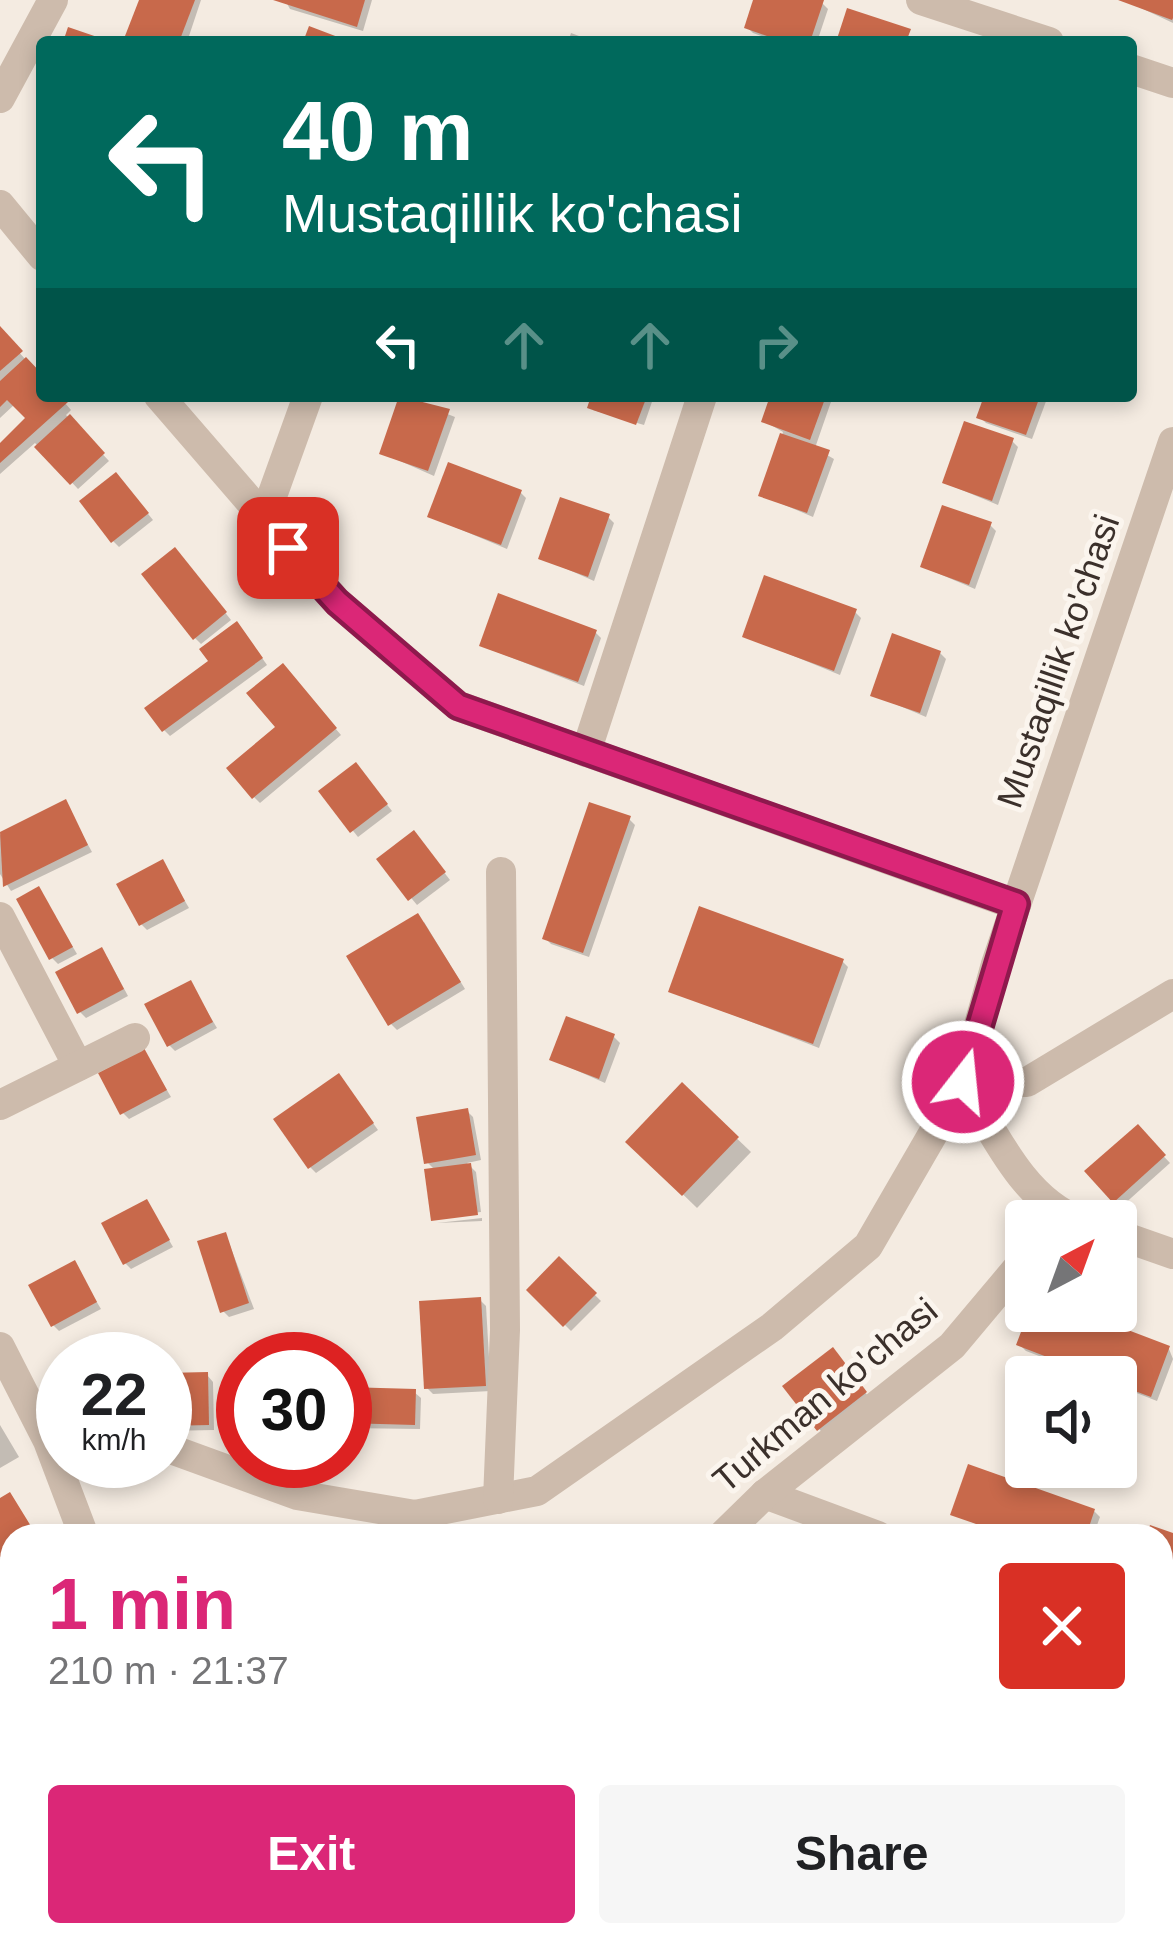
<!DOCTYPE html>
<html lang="en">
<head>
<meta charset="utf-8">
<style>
	:root { --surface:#fff; --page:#f6f6f6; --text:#202124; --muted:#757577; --accent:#db2777 }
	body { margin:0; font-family:Helvetica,sans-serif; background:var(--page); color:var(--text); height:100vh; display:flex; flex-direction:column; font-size:45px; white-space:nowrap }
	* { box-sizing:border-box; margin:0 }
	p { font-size:39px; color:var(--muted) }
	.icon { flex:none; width:66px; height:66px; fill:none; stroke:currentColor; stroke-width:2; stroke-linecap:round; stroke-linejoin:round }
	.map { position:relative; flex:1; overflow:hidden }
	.panel { position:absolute; left:0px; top:1524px; width:1173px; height:423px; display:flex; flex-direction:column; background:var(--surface); border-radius:36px 36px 0 0; box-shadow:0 6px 18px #0003 }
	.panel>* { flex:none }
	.hud { position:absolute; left:36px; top:36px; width:1101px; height:366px; border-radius:12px; box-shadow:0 6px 18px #0003; background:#00695c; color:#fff; overflow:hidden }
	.needle { width:78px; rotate:41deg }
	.fabs { position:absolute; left:1005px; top:1200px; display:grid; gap:24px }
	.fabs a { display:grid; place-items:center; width:132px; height:132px; border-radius:12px; background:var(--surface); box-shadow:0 6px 18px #0003; font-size:60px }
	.speed { position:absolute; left:36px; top:1332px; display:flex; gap:24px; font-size:60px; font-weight:700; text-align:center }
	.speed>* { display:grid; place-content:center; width:156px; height:156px; border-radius:50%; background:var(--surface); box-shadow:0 6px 18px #0003; line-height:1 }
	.speed small { font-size:30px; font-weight:400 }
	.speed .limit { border:18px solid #d22; background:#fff; color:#111 }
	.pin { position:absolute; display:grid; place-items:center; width:102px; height:102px; color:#fff; margin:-51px; border-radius:24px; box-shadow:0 6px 18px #0006 }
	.me { position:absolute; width:132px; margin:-66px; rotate:16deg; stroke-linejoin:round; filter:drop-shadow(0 0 9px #0008) }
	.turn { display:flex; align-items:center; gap:42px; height:252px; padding:0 48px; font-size:54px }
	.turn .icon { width:156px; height:156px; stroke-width:2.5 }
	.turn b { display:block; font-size:84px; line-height:102px }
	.lanes { display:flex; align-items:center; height:114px; padding:0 48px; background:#0003; justify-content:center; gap:60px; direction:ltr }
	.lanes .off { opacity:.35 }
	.round { display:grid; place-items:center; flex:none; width:126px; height:126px; border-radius:12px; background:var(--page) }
	.summary { display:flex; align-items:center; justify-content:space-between; height:204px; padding:0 48px }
	h1 { font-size:72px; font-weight:700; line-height:90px; color:var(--accent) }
	.action { display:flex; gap:24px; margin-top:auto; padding:24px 48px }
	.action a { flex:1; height:138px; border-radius:12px; background:var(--accent); color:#fff; font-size:48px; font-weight:700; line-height:138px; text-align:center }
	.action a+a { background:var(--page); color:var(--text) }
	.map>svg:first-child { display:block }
	.shadow { fill:#0003 }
	.building { fill:#c8694b }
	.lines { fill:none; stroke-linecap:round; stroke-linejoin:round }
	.street { stroke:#cdbbac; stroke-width:30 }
	.route-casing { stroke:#8e194d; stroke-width:30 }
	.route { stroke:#db2777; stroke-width:21 }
	.labels { text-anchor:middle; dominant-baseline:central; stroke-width:10; stroke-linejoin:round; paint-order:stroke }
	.street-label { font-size:36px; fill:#3b302b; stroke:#fbf5ee }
</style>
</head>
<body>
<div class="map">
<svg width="1173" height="1946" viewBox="0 0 1173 1946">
	<rect width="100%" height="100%" fill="#f4ebe1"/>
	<g class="shadow">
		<polygon points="142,0 201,0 187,42 135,41 129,35"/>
		<polygon points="285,0 372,0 363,31 290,9"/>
		<polygon points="756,0 822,3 828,9 817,42 778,42 753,33 747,27"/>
		<polygon points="1173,0 1173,23 1126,1 1127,0"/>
		<polygon points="571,33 595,42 568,42"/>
		<polygon points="0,331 42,378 42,396 59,396 71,410 66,415 109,461 78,489 35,443 0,474 0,447 29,418 15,404 0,418"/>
		<polygon points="402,396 455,417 434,476 382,453"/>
		<polygon points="594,396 654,396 644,425 593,410"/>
		<polygon points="773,396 833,396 815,448 834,459 813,517 761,495 783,432 764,421"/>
		<polygon points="987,396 1048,396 1032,439 986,423 980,417"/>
		<polygon points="1012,441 1018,447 998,505 945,483"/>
		<polygon points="122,482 153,520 119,547 113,541"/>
		<polygon points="520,492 526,498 507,549 431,517"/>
		<polygon points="608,517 614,523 594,581 542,558"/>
		<polygon points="990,525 996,531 975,589 923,567"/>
		<polygon points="181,557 231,620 201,644 195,638"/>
		<polygon points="855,612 861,618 840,675 745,636"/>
		<polygon points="243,631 267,665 170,736 164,730 212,662"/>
		<polygon points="595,632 601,638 584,686 482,646"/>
		<polygon points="940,653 946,659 926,717 874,695"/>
		<polygon points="288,673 341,735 260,803 254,797 279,728"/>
		<polygon points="361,772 392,811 358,837 322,792"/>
		<polygon points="65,803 92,852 11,891 0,874 0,835"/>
		<polygon points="629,819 635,825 589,957 551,944 545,938"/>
		<polygon points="419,840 450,880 417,905 380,860"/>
		<polygon points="162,862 189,908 147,930 141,924"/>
		<polygon points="39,890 77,954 58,964 52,958"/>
		<polygon points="424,922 465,989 397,1030 391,1024"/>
		<polygon points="107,957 128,996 86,1018 80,1012"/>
		<polygon points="842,961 848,967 819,1048 671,991"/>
		<polygon points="190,983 217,1028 175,1051 169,1045"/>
		<polygon points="614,1037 620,1043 605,1083 553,1060"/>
		<polygon points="144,1051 171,1097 129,1119 123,1113"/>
		<polygon points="344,1083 378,1130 316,1173 310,1167"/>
		<polygon points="682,1086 751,1152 697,1208 629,1142"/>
		<polygon points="467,1111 473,1117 481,1160 467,1163 476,1172 481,1212 434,1217 435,1170 427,1162"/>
		<polygon points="1137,1128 1170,1163 1121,1207 1089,1172"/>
		<polygon points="147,1202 173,1247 131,1269 125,1263"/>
		<polygon points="482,1218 482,1221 437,1223"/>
		<polygon points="226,1235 254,1309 229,1317 223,1311"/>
		<polygon points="559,1260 601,1301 571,1331 530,1290"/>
		<polygon points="74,1264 101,1309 59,1331 53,1325"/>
		<polygon points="480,1300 486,1306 491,1391 433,1394 427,1388"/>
		<polygon points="1032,1311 1070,1311 1169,1349 1173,1359 1157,1401 1116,1385 1116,1377 1094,1377 1026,1351 1020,1345"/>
		<polygon points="838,1357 871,1400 825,1435 819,1429"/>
		<polygon points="207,1375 213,1382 214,1430 165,1431 165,1376"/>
		<polygon points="243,1375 243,1420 238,1376"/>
		<polygon points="345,1390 414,1392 421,1398 420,1429 345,1428"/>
		<polygon points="0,1425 19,1457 0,1468"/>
		<polygon points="1094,1511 1100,1517 1093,1536 1005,1536 953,1514"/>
		<polygon points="720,1935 790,1935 786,1946 743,1946"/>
	</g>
	<g class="building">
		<polygon points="139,0 195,0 179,42 141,42 125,36"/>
		<polygon points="273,0 365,0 357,27"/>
		<polygon points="753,0 824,0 810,42 784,42 744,28"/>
		<polygon points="1118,0 1173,0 1173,18 1172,20"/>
		<polygon points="847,8 911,29 906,42 836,42"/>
		<polygon points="309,26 351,42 303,42"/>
		<polygon points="68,27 109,41 108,42 63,42"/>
		<polygon points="0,326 23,351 0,371"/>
		<polygon points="26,357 42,374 42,396 62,396 68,402 0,463 0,443 25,418 7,400 0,407 0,381"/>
		<polygon points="399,396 450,409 428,471 379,454"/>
		<polygon points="591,396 647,396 636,425 587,408"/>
		<polygon points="770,396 826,396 810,440 761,422"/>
		<polygon points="984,396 1040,396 1026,435 976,418"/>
		<polygon points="70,414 105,453 70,485 34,447"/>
		<polygon points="964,421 1014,438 992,501 942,483"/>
		<polygon points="780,433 830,450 807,513 758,496"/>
		<polygon points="448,462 522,490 501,545 427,517"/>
		<polygon points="116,472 149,513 111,543 79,501"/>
		<polygon points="560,497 610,514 588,577 538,559"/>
		<polygon points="942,505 992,522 969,585 920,567"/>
		<polygon points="175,547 227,612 193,640 141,574"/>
		<polygon points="764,575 857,609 834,671 742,637"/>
		<polygon points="498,593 597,630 578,682 479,646"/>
		<polygon points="237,621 263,658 162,732 144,708 208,661 199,649"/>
		<polygon points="892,633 941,651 920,713 870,696"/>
		<polygon points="283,663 337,728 252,799 226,768 275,727 246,693"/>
		<polygon points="356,762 388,804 350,833 318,791"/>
		<polygon points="66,799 88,845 3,887 0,832"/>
		<polygon points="589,802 631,816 583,953 542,939"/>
		<polygon points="414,830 446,872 408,901 376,859"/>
		<polygon points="163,859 185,901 139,926 116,884"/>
		<polygon points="39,886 73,947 49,960 16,899"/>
		<polygon points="699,906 844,959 813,1044 668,992"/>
		<polygon points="418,913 461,982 388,1026 346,956"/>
		<polygon points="102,947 124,989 77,1014 55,972"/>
		<polygon points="191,980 213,1022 167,1047 144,1004"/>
		<polygon points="566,1016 615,1034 599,1079 549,1060"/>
		<polygon points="144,1048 167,1090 120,1115 98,1073"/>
		<polygon points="339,1073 374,1123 308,1169 273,1119"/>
		<polygon points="682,1082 739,1137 682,1196 625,1142"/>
		<polygon points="468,1108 476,1155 424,1164 416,1117"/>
		<polygon points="1138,1124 1166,1155 1113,1203 1084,1171"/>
		<polygon points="471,1163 478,1215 431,1221 424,1169"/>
		<polygon points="147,1199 170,1240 123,1265 101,1223"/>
		<polygon points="226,1232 249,1303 220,1313 197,1241"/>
		<polygon points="559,1256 597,1293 563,1327 526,1290"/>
		<polygon points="75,1260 97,1302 51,1327 28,1285"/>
		<polygon points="481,1297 486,1386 424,1389 419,1301"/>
		<polygon points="1029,1311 1078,1311 1170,1346 1151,1397 1116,1384 1116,1377 1099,1377 1016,1345"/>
		<polygon points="833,1347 867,1392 817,1431 782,1386"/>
		<polygon points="208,1372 209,1425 165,1426 165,1373"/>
		<polygon points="345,1387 416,1389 415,1425 345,1423"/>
		<polygon points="968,1464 1095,1509 1086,1536 1011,1536 950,1515"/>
		<polygon points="10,1492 37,1536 12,1536 12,1550 0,1557 0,1498"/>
		<polygon points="1150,1525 1173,1533 1173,1590 1161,1586 1161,1536 1146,1536"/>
		<polygon points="12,1917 12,1935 46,1935 54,1946 0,1946 0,1926"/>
		<polygon points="261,1935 313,1935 310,1946 258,1946"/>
		<polygon points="720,1935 782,1935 778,1946 749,1946"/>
		<polygon points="818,1935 885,1935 882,1946 814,1946"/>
	</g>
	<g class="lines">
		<g class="street">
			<polyline points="921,0 1049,42"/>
			<polyline points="1131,69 1173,83"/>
			<polyline points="0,98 53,0"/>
			<polyline points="0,205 42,256"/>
			<polyline points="159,396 337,602 458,706 1016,905"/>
			<polyline points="263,521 308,396"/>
			<polyline points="586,752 702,396"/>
			<polyline points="0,917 78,1066"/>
			<polyline points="0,1105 135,1038"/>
			<path d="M1080,1221C1023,1201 993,1131 963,1082L996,964L1173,442"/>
			<polyline points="1116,1234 1173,1254"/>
			<polyline points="0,1347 48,1441 84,1536"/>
			<polyline points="165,1447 297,1495 415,1515 537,1491 772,1327 868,1246 963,1082 1027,1082 1173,994"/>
			<polyline points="765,1494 878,1536"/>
			<polyline points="498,1499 505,1330 501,872"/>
			<polyline points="722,1536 765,1494 952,1346 1026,1258"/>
			<polyline points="0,1604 12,1592"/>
			<polyline points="1161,1639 1173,1644"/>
			<polyline points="1161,1765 1173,1731"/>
			<polyline points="183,1935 184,1946"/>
			<polyline points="1008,1935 1038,1946"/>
			<polyline points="70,1946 85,1935"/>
			<polyline points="551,1946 555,1935"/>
			<polyline points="1097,1946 1101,1935"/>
		</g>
	</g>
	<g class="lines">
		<defs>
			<polyline id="route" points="288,548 337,602 458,706 1016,904 963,1082"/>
		</defs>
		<use href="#route" class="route-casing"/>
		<use href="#route" class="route"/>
	</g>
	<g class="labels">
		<g class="street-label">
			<text transform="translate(1058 661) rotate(-71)">Mustaqillik ko'chasi</text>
			<text transform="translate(825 1395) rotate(-40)">Turkman ko'chasi</text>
		</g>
	</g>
</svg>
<div class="fabs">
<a><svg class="needle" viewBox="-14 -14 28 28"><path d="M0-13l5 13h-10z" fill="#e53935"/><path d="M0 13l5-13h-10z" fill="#757577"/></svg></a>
<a><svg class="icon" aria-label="sound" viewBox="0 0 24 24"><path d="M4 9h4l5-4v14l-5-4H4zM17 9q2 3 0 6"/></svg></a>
</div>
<div class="speed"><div>22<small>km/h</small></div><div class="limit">30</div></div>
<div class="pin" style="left:288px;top:548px;background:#d93025"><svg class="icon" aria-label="arrive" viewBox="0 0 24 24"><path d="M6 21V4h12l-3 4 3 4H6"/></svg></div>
<svg class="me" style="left:963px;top:1082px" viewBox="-20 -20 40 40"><circle r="17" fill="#db2777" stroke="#fff" stroke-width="3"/><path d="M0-11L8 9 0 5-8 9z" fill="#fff"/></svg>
<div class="hud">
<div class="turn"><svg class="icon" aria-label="left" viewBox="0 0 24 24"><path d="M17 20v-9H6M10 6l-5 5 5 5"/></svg><div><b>40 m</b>Mustaqillik ko'chasi</div></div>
<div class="lanes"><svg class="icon" aria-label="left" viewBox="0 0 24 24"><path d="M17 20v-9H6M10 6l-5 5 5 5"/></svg><svg class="icon off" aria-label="ahead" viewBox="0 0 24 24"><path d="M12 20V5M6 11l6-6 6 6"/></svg><svg class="icon off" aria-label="ahead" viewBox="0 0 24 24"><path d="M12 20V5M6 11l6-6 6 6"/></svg><svg class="icon off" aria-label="right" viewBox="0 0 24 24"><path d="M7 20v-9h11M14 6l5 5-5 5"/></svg></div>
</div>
<section class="panel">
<div class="summary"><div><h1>1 min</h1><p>210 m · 21:37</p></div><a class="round" style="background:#d93025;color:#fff"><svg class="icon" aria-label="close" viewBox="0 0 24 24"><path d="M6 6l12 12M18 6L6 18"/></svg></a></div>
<div class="action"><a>Exit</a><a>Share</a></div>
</section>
</div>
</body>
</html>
